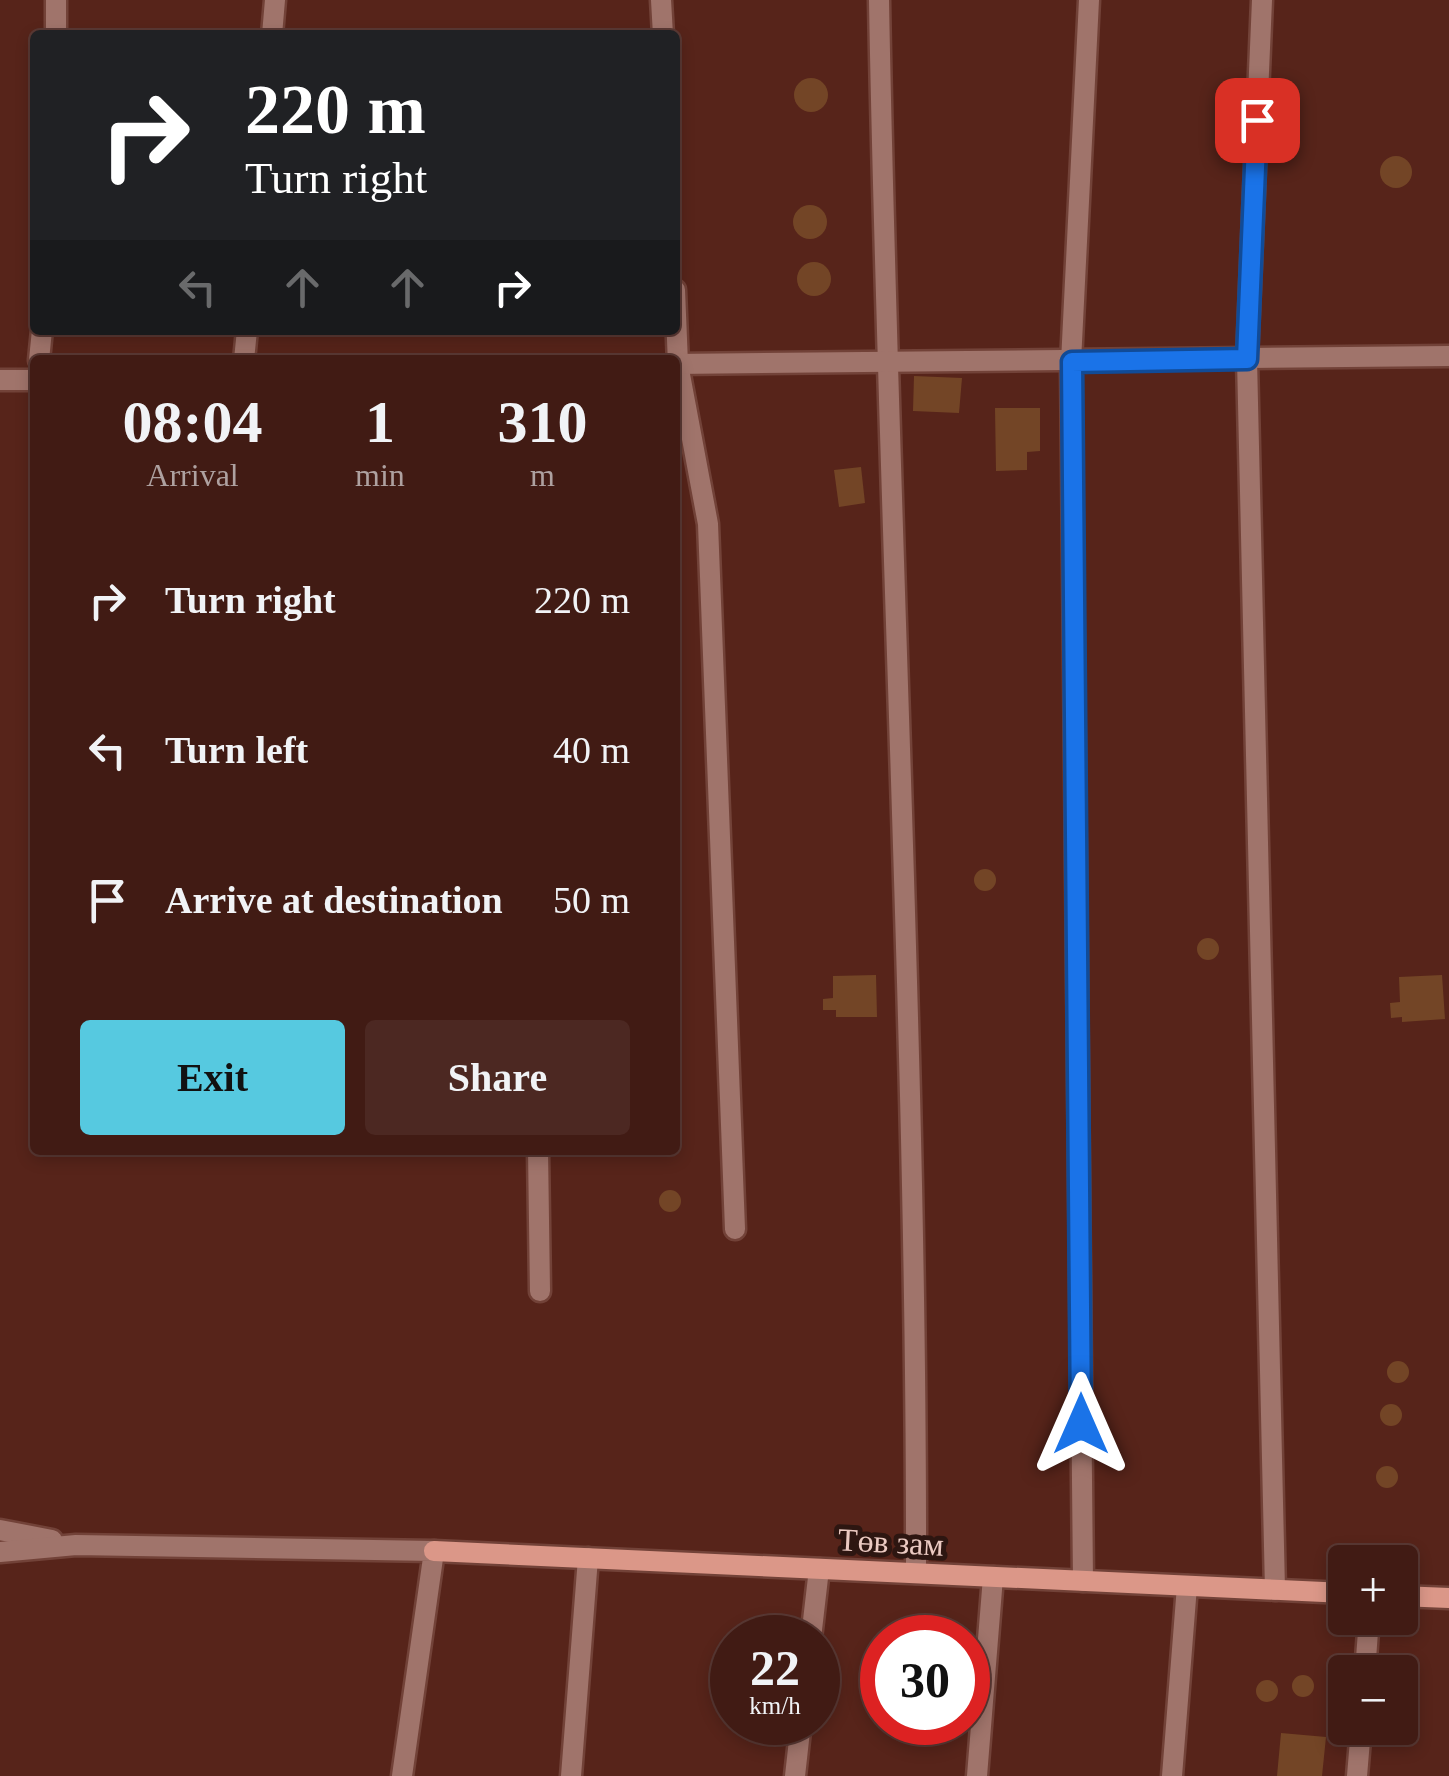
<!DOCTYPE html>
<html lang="en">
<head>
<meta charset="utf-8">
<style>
	:root { --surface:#411b14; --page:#4c2822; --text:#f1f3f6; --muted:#aea1a0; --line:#5a3934; --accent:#56c9e0 }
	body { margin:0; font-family:"Times New Roman",serif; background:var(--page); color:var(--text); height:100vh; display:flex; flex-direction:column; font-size:38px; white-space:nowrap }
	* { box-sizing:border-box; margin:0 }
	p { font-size:32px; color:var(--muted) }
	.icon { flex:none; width:55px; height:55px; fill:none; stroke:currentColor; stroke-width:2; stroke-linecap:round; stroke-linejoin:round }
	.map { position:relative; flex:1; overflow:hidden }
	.side { position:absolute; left:30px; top:355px; width:650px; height:800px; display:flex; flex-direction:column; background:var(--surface); border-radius:10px; box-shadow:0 5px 15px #0003,0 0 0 2px var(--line) }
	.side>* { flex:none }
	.hud { position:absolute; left:30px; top:30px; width:650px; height:305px; border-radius:10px; box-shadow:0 5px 15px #0003,0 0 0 2px var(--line); background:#202124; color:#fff; overflow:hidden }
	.buttons { position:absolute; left:1328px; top:1545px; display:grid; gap:20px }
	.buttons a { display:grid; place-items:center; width:90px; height:90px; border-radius:10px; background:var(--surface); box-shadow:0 5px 15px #0003,0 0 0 2px var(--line); font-size:50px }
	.speed { position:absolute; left:710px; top:1615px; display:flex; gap:20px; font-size:50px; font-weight:700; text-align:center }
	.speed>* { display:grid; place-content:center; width:130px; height:130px; border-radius:50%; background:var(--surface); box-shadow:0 5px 15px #0003,0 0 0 2px var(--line); line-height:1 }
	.speed small { font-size:25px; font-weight:400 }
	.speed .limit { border:15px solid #d22; background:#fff; color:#111 }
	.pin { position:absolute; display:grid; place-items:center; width:85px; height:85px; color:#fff; margin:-42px; border-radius:20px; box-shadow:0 5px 15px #0006 }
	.me { position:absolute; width:110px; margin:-55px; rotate:0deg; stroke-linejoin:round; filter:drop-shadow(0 0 8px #0008) }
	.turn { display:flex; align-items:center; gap:35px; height:210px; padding:0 50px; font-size:45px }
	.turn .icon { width:130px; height:130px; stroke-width:2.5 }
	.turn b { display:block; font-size:70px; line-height:85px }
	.lanes { display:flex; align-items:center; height:95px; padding:0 50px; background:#0003; justify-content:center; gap:50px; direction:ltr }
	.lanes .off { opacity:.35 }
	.eta { display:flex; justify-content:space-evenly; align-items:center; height:170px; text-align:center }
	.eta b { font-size:60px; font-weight:800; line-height:70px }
	.action { display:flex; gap:20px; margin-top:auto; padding:20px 50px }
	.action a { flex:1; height:115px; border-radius:10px; background:var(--accent); color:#111; font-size:40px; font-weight:800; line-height:115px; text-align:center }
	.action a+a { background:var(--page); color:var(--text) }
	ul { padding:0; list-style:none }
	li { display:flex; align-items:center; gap:30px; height:150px; padding:0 50px }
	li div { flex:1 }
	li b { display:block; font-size:38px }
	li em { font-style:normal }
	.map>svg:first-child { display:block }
	.building { fill:#734526 }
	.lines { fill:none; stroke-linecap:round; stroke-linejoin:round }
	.street-casing { stroke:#724238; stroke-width:25 }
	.secondary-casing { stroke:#724238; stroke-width:25 }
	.street { stroke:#a0746b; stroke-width:20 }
	.secondary { stroke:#db9788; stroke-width:20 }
	.route-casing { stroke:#114b97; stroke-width:25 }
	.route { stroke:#1a73e8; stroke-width:18 }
	.labels { text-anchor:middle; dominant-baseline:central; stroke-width:10; stroke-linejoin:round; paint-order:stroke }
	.street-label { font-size:32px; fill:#ebcac2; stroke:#2d1611 }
</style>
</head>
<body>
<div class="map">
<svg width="1449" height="1776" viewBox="0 0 1449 1776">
	<rect width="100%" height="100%" fill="#57241a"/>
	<g class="building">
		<circle cx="811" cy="95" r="17"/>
		<circle cx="1396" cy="172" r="16"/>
		<circle cx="810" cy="222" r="17"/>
		<circle cx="814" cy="279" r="17"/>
		<polygon points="914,376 962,378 959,413 913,411"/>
		<polygon points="995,408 1040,408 1040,451 1027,452 1027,470 996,471"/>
		<polygon points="861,467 865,503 839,507 834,470"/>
		<circle cx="985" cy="880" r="11"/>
		<circle cx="1208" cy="949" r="11"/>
		<polygon points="876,975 877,1017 836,1017 836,1010 823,1010 823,999 833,998 833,976"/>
		<polygon points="1442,975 1445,1019 1402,1022 1402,1017 1391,1018 1390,1003 1400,1002 1399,977"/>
		<circle cx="670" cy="1201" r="11"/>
		<circle cx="1398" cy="1372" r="11"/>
		<circle cx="1391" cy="1415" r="11"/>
		<circle cx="1387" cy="1477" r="11"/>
		<circle cx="1303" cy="1686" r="11"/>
		<circle cx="1267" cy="1691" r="11"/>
		<polygon points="1281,1733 1326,1737 1322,1776 1277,1776"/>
	</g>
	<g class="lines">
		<defs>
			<g id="street">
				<polyline points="661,0 663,35"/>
				<path d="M879,0C888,525 917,1049 916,1573"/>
				<polyline points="1262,0 1247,359 1275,1590"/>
				<polyline points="56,35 56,0"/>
				<polyline points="272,35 275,0"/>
				<polyline points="675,290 678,364 708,524 735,1229"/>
				<polyline points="39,360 42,330"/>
				<polyline points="244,360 247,330"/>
				<polyline points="675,364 1449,356"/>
				<polyline points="0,380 35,380"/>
				<polyline points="538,1150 540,1291"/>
				<polyline points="0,1530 52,1540"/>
				<polyline points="0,1552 76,1545 434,1551 402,1776"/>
				<polyline points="1083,1581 1071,362 1089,0"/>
				<polyline points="811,1638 819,1569"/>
				<polyline points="1365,1672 1369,1618"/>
				<polyline points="571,1776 588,1558"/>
				<polyline points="795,1776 801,1722"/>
				<polyline points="977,1776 993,1577"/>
				<polyline points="1172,1776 1187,1586"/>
				<polyline points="1357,1776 1361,1728"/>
			</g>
			<g id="secondary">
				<polyline points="434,1551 1345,1593"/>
				<polyline points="1400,1596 1449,1598"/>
			</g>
		</defs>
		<use href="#street" class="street-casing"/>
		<use href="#secondary" class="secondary-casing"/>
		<use href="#street" class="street"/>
		<use href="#secondary" class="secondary"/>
	</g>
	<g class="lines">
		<defs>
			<polyline id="route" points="1081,1424 1072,362 1247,359 1257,120"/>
		</defs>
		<use href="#route" class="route-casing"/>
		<use href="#route" class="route"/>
	</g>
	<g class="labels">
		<g class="street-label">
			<text transform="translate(891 1542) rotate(3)">Төв зам</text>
		</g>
	</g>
</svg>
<div class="buttons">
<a>+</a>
<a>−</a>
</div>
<div class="speed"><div>22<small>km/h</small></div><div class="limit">30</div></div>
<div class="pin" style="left:1257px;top:120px;background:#d93025"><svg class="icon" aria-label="arrive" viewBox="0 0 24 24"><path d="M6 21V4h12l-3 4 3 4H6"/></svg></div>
<svg class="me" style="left:1081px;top:1424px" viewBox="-20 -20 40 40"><path d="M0-17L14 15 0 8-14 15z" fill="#1a73e8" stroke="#fff" stroke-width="4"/></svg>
<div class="hud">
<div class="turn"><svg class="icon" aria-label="right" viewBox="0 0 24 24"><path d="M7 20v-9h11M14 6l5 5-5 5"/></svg><div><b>220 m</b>Turn right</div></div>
<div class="lanes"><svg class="icon off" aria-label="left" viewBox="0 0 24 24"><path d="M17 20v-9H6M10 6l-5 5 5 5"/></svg><svg class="icon off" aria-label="ahead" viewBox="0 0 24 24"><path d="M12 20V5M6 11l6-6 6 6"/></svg><svg class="icon off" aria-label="ahead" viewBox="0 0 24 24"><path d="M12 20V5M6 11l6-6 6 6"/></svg><svg class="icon" aria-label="right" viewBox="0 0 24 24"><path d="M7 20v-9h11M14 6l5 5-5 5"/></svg></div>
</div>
<section class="side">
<div class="eta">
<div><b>08:04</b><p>Arrival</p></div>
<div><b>1</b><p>min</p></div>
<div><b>310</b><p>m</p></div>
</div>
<ul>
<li><svg class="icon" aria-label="right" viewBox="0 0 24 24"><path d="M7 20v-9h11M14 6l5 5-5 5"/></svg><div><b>Turn right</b></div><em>220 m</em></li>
<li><svg class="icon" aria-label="left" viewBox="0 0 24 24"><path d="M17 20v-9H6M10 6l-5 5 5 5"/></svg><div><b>Turn left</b></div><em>40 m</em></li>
<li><svg class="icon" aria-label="arrive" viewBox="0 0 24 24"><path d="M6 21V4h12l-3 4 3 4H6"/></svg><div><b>Arrive at destination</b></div><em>50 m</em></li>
</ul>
<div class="action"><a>Exit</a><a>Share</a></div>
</section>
</div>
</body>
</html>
